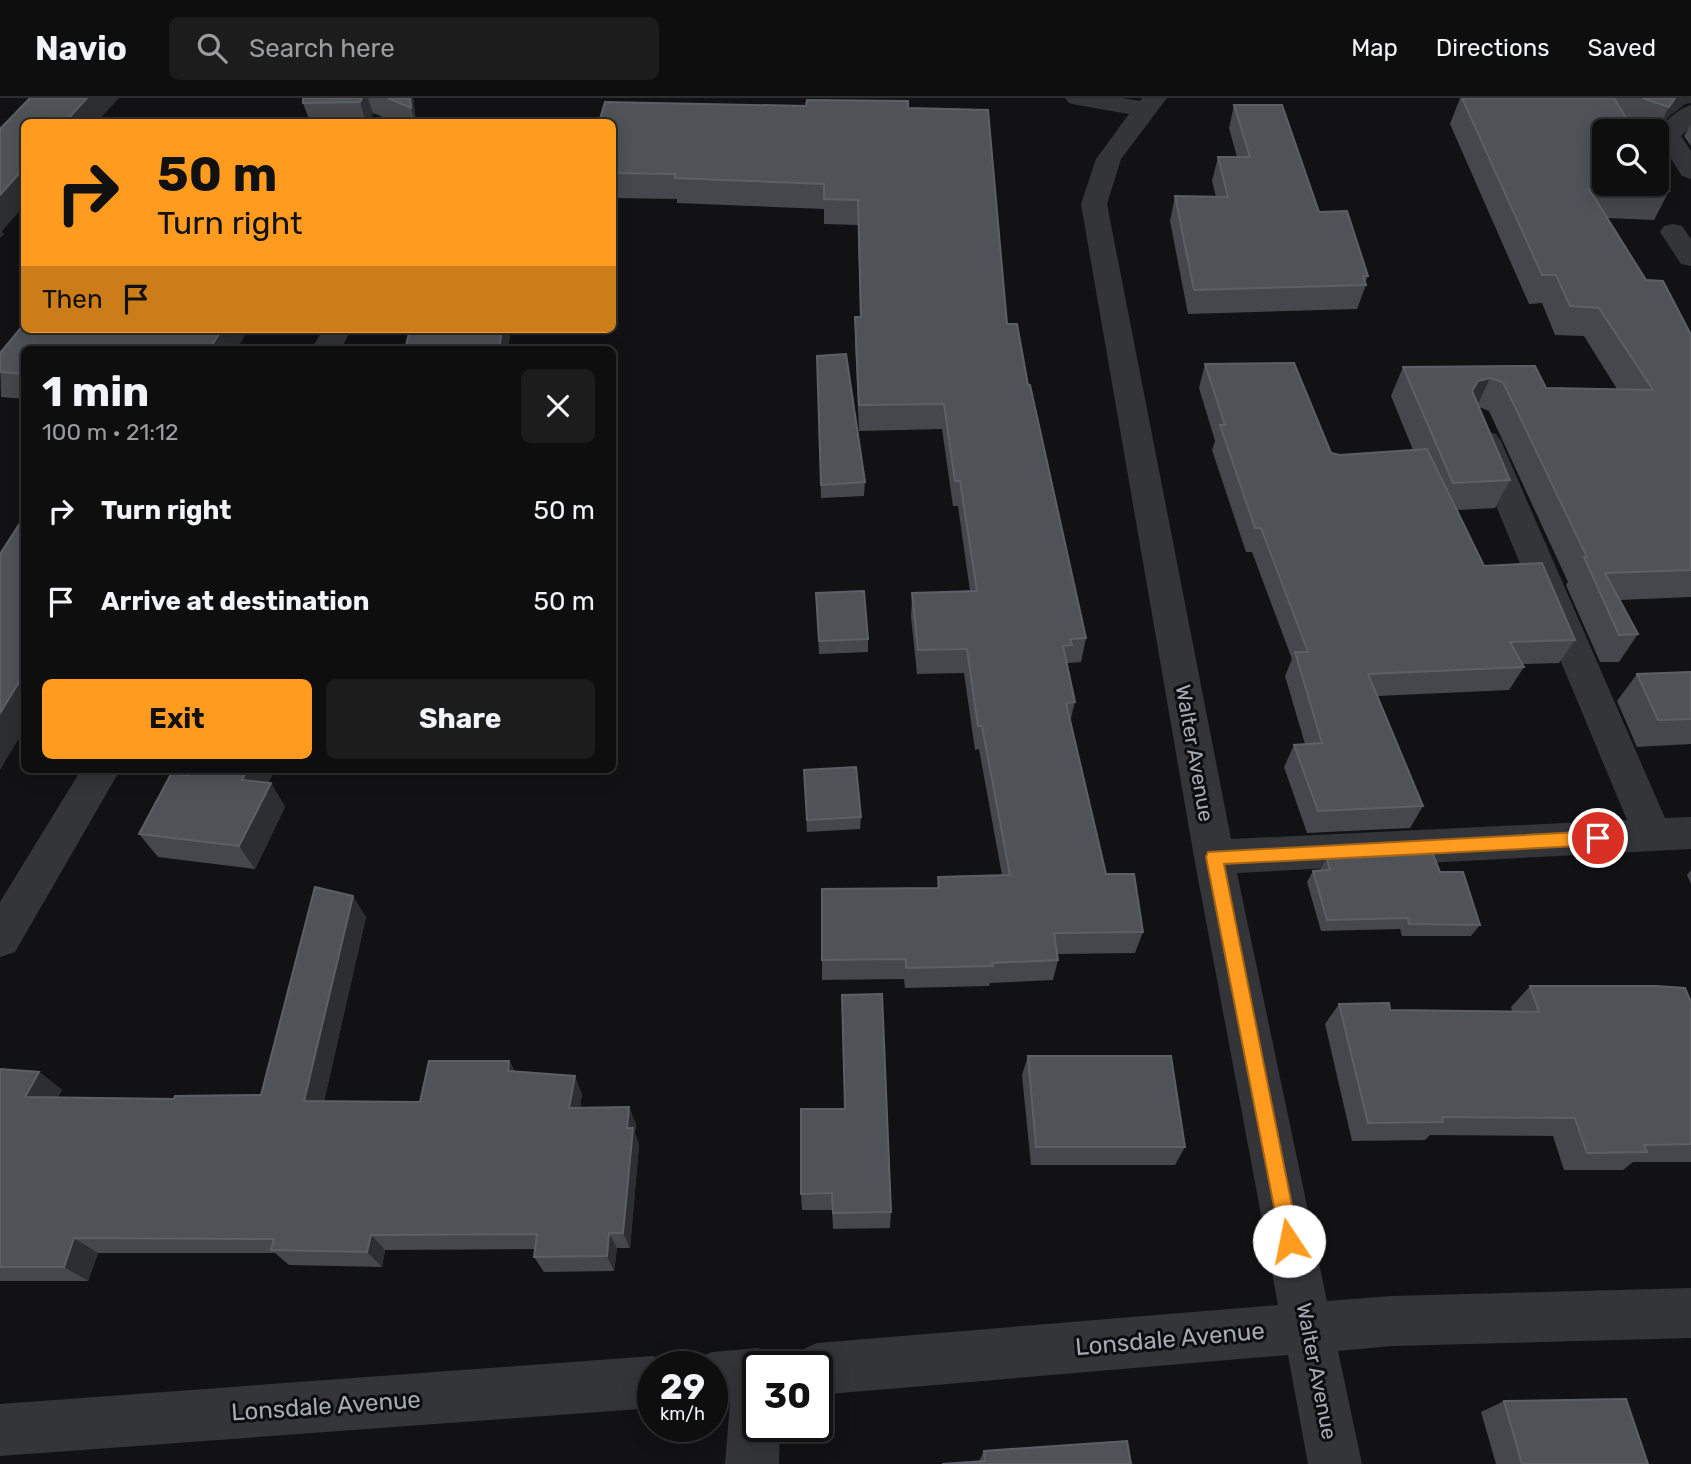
<!DOCTYPE html>
<html lang="en">
<head>
<meta charset="utf-8">
<style>
	:root { --surface:#0e0e0f; --page:#1c1c1d; --text:#f1f3f6; --muted:#9b9c9e; --line:#2e2e2f; --accent:#ff9b1f }
	body { margin:0; font-family:Rubik,sans-serif; background:var(--page); color:var(--text); height:100vh; display:flex; flex-direction:column; font-size:26px; white-space:nowrap }
	* { box-sizing:border-box; margin:0 }
	p { font-size:23px; color:var(--muted) }
	.icon { flex:none; width:38px; height:38px; fill:none; stroke:currentColor; stroke-width:2; stroke-linecap:round; stroke-linejoin:round }
	.map { position:relative; flex:1; overflow:hidden }
	.details { position:absolute; left:21px; top:248px; width:595px; height:427px; display:flex; flex-direction:column; background:var(--surface); border-radius:10px; box-shadow:0 4px 18px #0003,0 0 0 2px var(--line) }
	.details>* { flex:none }
	.top-card { position:absolute; left:21px; top:21px; width:595px; height:214px; border-radius:10px; box-shadow:0 4px 18px #0003,0 0 0 2px var(--line); background:#ff9b1f; color:#111; overflow:hidden }
	.buttons { position:absolute; left:1592px; top:21px; display:grid; gap:14px }
	.buttons a { display:grid; place-items:center; width:77px; height:77px; border-radius:10px; background:var(--surface); box-shadow:0 4px 18px #0003,0 0 0 2px var(--line); font-size:35px }
	.speed { position:absolute; left:637px; top:1253px; display:flex; gap:14px; font-size:35px; font-weight:700; text-align:center }
	.speed>* { display:grid; place-content:center; width:91px; height:91px; border-radius:50%; background:var(--surface); box-shadow:0 4px 18px #0003,0 0 0 2px var(--line); line-height:1 }
	.speed small { font-size:18px; font-weight:400 }
	.speed .limit { border:4px solid #111; border-radius:10px; background:#fff; color:#111 }
	.pin { position:absolute; display:grid; place-items:center; width:60px; height:60px; color:#fff; margin:-30px; border:4px solid #fff; border-radius:50%; box-shadow:0 2px 7px #0007 }
	.me { position:absolute; width:77px; margin:-38px; rotate:349deg; stroke-linejoin:round; filter:drop-shadow(0 0 5px #0008) }
	.turn { display:flex; align-items:center; gap:24px; height:147px; padding:0 21px; font-size:32px }
	.turn .icon { width:91px; height:91px; stroke-width:2.5 }
	.turn b { display:block; font-size:49px; line-height:60px }
	.then { display:flex; align-items:center; height:66px; padding:0 21px; background:#0003; gap:14px; font-size:26px }
	.round { display:grid; place-items:center; flex:none; width:74px; height:74px; border-radius:10px; background:var(--page) }
	.summary { display:flex; align-items:center; justify-content:space-between; height:119px; padding:0 21px }
	h1 { font-size:42px; font-weight:700; line-height:52px }
	.button { display:flex; gap:14px; margin-top:auto; padding:14px 21px }
	.button a { flex:1; height:80px; border-radius:10px; background:var(--accent); color:#111; font-size:28px; font-weight:700; line-height:80px; text-align:center }
	.button a+a { background:var(--page); color:var(--text) }
	ul { padding:0; list-style:none }
	li { display:flex; align-items:center; gap:21px; height:91px; padding:0 21px }
	li div { flex:1 }
	li b { display:block; font-size:26px }
	li em { font-style:normal }
	header { display:flex; align-items:center; gap:42px; box-sizing:border-box; height:98px; padding:0 35px; background:var(--surface); border-bottom:2px solid var(--line) }
	header strong { font-size:33px }
	nav { display:flex; gap:38px; margin-inline-start:auto; font-size:24px }
	.search { width:490px; height:63px; background:var(--page); display:flex; align-items:center; gap:18px; box-sizing:border-box; padding:0 24px; border-radius:10px; color:var(--muted); font-size:26px }
	.map>svg:first-child { display:block }
	.lines { fill:none; stroke-linecap:round; stroke-linejoin:round }
	.minor { fill:#333539; fill-rule:evenodd }
	.wall { fill:#45474c }
	.shaded-wall { fill:#2c2e31 }
	.building { fill:#4f5257; stroke:#5c6066; stroke-width:2 }
	.route { fill:#ff9b1f; stroke:#a66514; stroke-width:2 }
	.labels { text-anchor:middle; dominant-baseline:central; stroke-width:6; stroke-linejoin:round; paint-order:stroke }
	.street-label { font-size:21px; fill:#a3abb6; stroke:#0d0d0f }
	.near-street-label { font-size:24px; fill:#a3abb6; stroke:#0d0d0f }
</style>
</head>
<body>
<header>
<strong>Navio</strong>
<div class="search"><svg class="icon" aria-label="search" viewBox="0 0 24 24"><circle cx="10" cy="10" r="6"/><path d="M15 15l6 6"/></svg>Search here</div>
<nav><a>Map</a><a>Directions</a><a>Saved</a></nav>
</header>
<div class="map">
<svg width="1691" height="1366" viewBox="0 0 1691 1366">
	<rect width="100%" height="100%" fill="#121214"/>
	<g class="lines">
		<g class="minor">
			<polygon points="1065,0 1122,0 1140,3 1142,0 1167,0 1121,61 1107,106 1231,741 1627,722 1469,343 1474,336 1485,333 1496,336 1501,343 1665,720 1691,719 1691,751 1237,775 1327,1203 1392,1198 1691,1190 1691,1240 1392,1248 1338,1253 1362,1366 1308,1366 1288,1257 817,1297 817,1269 792,1269 799,1253 817,1245 1278,1207 1194,759 1081,106 1096,61 1129,16 1077,7 1069,5"/>
			<path d="M1691,7V28L1681,38L1691,53V81L1682,78L1657,39C1659,27 1679,10 1691,7Z"/>
			<polygon points="1673,126 1682,128 1691,141 1691,168 1681,166 1660,134 1664,128"/>
			<polygon points="323,231 351,231 341,252 311,252"/>
			<polygon points="81,672 120,672 15,854 0,859 0,804"/>
			<polygon points="758,1250 776,1258 781,1269 758,1269 758,1328 780,1328 779,1366 725,1366 730,1304 712,1306 712,1269 691,1269 694,1262 712,1254"/>
			<polygon points="653,1258 672,1269 653,1269 653,1310 0,1358 0,1306"/>
		</g>
	</g>
	<g class="wall">
		<polygon points="303,0 413,0 416,24 395,24 373,15 369,24 310,24 303,5"/>
		<polygon points="1460,0 1691,0 1685,6 1669,18 1657,33 1645,33 1631,28 1669,93 1654,122 1607,120 1646,182 1691,237 1691,499 1619,502 1638,536 1619,564 1600,564 1566,487 1568,484 1489,313 1479,309 1510,382 1495,410 1457,412 1484,468 1575,542 1559,565 1522,566 1524,569 1509,592 1377,598 1423,708 1410,730 1307,735 1284,669 1294,647 1305,646 1285,578 1292,561 1252,454 1246,454 1212,352 1215,343 1199,290 1205,266 1331,355 1340,357 1413,352 1391,298 1403,269 1535,268 1546,290 1617,291 1584,238 1555,237 1542,205 1529,206 1450,26"/>
		<polygon points="1234,7 1319,114 1368,178 1365,185 1366,187 1357,211 1188,216 1170,123 1175,98 1216,99 1212,83 1218,59 1237,59 1229,30"/>
		<polygon points="908,10 1007,226 1028,287 1086,540 1081,564 1068,565 1067,568 1075,604 1070,624 1106,776 1143,834 1135,855 1057,856 1058,862 1053,882 990,885 989,888 905,890 904,881 822,882 822,862 937,790 938,779 1002,777 979,651 975,652 964,575 917,576 911,519 912,495 970,493 958,408 953,408 942,331 859,333 855,244 855,219 860,219 858,127 824,126 824,111 677,105 677,101 612,100 612,24"/>
		<polygon points="1691,26 1691,48 1684,38"/>
		<polygon points="24,252 24,301 1,299 0,255"/>
		<polygon points="817,258 865,384 864,398 821,400"/>
		<polygon points="816,495 868,541 868,554 819,556"/>
		<polygon points="1691,574 1691,646 1637,649 1617,603 1637,576"/>
		<polygon points="804,672 861,719 860,731 807,734"/>
		<polygon points="188,677 271,685 285,709 255,771 158,759 139,736"/>
		<polygon points="1327,761 1440,774 1480,827 1471,838 1402,838 1400,831 1321,833 1307,784 1313,773 1320,772"/>
		<polygon points="1691,772 1691,786 1687,777"/>
		<polygon points="366,819 324,1003 420,1004 509,963 515,973 582,996 580,1010 629,1009 636,1027 635,1035 639,1047 630,1150 617,1150 614,1173 544,1174 534,1159 535,1151 385,1152 382,1169 289,1167 275,1155 98,1155 88,1183 0,1183 0,971 39,974 62,992 58,999 174,1001 261,997"/>
		<polygon points="1530,888 1691,904 1691,1064 1633,1064 1623,1072 1564,1072 1553,1038 1430,1037 1425,1042 1352,1043 1325,926 1339,906 1390,912 1512,913 1511,909"/>
		<polygon points="1028,958 1185,1049 1175,1067 1031,1067 1022,977"/>
		<polygon points="801,1011 891,1114 890,1130 833,1131 832,1112 802,1112 801,1096"/>
		<polygon points="1504,1303 1648,1366 1496,1366 1481,1314"/>
		<polygon points="984,1353 1131,1366 979,1363"/>
	</g>
	<g class="shaded-wall">
		<polygon points="87,0 119,0 97,24 65,24"/>
		<polygon points="362,0 368,0 373,15 369,24 366,24 360,4"/>
		<polygon points="410,0 413,0 416,24 415,24 411,10"/>
		<polygon points="1675,0 1691,0 1691,5 1685,6 1669,18 1657,33 1669,9"/>
		<polygon points="24,70 24,108 2,133 4,136 0,140 0,97"/>
		<polygon points="222,231 249,231 236,252 209,252"/>
		<polygon points="502,231 511,231 508,252 499,252"/>
		<polygon points="1490,280 1477,308 1472,293 1478,283"/>
		<polygon points="24,576 24,632 0,672 0,615"/>
		<polygon points="247,672 275,672 258,706 242,682"/>
		<polygon points="271,685 285,709 255,771 239,748"/>
		<polygon points="353,798 366,819 320,1021 304,1003"/>
		<polygon points="509,963 519,981 508,973"/>
		<polygon points="39,974 62,992 49,1017 25,999"/>
		<polygon points="575,978 582,996 577,1028 569,1010"/>
		<polygon points="629,1009 636,1027 635,1035 639,1047 630,1150 623,1135 627,1030"/>
		<polygon points="609,1135 617,1150 614,1173 607,1158"/>
		<polygon points="371,1137 385,1152 382,1169 367,1154"/>
		<polygon points="74,1140 98,1155 88,1183 64,1169"/>
	</g>
	<g class="building">
		<polygon points="30,0 87,0 65,24 24,24 24,70 0,97 0,31"/>
		<polygon points="303,0 362,0 360,4 303,5"/>
		<polygon points="388,0 410,0 411,10"/>
		<polygon points="1462,0 1614,0 1634,33 1605,33 1605,86 1657,86 1657,73 1669,93 1589,91 1646,182 1663,183 1691,237 1691,472 1605,475 1638,536 1619,537 1584,459 1587,459 1503,284 1490,280 1478,283 1472,293 1510,382 1453,385 1403,269 1535,268 1546,290 1653,292 1599,210 1570,208 1556,177 1542,177"/>
		<polygon points="1642,0 1675,0 1669,9"/>
		<polygon points="807,2 908,3 908,10 988,12 1007,226 1017,226 1028,287 1030,287 1086,540 1070,541 1072,547 1063,548 1075,604 1066,605 1106,776 1134,776 1143,834 1054,835 1058,862 992,865 993,868 906,870 906,861 822,862 822,791 939,790 938,779 1010,777 982,628 978,628 967,551 918,552 912,495 977,493 960,383 955,383 944,306 859,307 855,219 861,219 858,102 824,101 824,86 675,80 675,76 612,75 612,24 599,24 605,4 806,8"/>
		<polygon points="1234,7 1282,7 1319,114 1347,113 1368,178 1363,178 1366,187 1194,192 1175,98 1228,99 1218,59 1250,59"/>
		<polygon points="24,226 24,231 222,231 209,252 24,252 24,276 0,274 0,255"/>
		<polygon points="410,231 502,231 499,252 405,252"/>
		<polygon points="846,256 865,384 821,387 817,258"/>
		<polygon points="1294,265 1331,355 1340,357 1427,351 1484,468 1542,465 1575,542 1510,544 1524,569 1368,576 1423,708 1318,713 1294,647 1322,645 1295,554 1308,554 1261,430 1255,430 1220,327 1225,327 1205,266"/>
		<polygon points="24,419 24,576 0,615 0,456"/>
		<polygon points="864,493 868,541 819,543 816,495"/>
		<polygon points="1691,574 1691,621 1658,622 1637,576"/>
		<polygon points="856,669 861,719 807,722 804,672"/>
		<polygon points="190,672 247,672 242,682 271,685 239,748 139,736 171,676 188,677"/>
		<polygon points="1433,756 1440,774 1463,774 1480,827 1409,826 1408,820 1327,822 1313,773 1330,772 1327,761"/>
		<polygon points="315,789 353,798 304,1003 420,1004 429,963 509,963 508,973 575,978 569,1010 629,1009 627,1030 633,1030 623,1135 609,1135 607,1158 534,1159 537,1136 371,1137 367,1154 271,1152 274,1141 74,1140 64,1169 0,1169 0,971 39,974 25,999 174,1001 175,998 261,997"/>
		<polygon points="1530,888 1656,888 1685,890 1691,904 1691,1046 1644,1047 1647,1054 1587,1055 1575,1020 1442,1019 1443,1024 1368,1025 1339,906 1389,905 1390,912 1539,914"/>
		<polygon points="882,896 891,1114 833,1115 832,1095 801,1096 801,1011 845,1011 842,897"/>
		<polygon points="1028,958 1171,958 1185,1049 1036,1049"/>
		<polygon points="1626,1301 1648,1366 1522,1366 1504,1303"/>
		<polygon points="1127,1343 1131,1366 942,1366 985,1363 984,1353"/>
	</g>
	<polygon class="route" points="1598,733 1604,735 1606,740 1604,745 1598,747 1224,766 1299,1143 1296,1150 1289,1153 1282,1150 1206,759 1208,754"/>
	<g class="labels">
		<g class="street-label">
			<text transform="translate(1195 655) rotate(80)">Walter Avenue</text>
			<text transform="translate(1317 1273) rotate(79)">Walter Avenue</text>
		</g>
		<g class="near-street-label">
			<text transform="translate(1170 1241) rotate(-5)">Lonsdale Avenue</text>
			<text transform="translate(326 1308) rotate(-4)">Lonsdale Avenue</text>
		</g>
	</g>
</svg>
<div class="buttons">
<a><svg class="icon" aria-label="search" viewBox="0 0 24 24"><circle cx="10" cy="10" r="6"/><path d="M15 15l6 6"/></svg></a>
</div>
<div class="speed"><div>29<small>km/h</small></div><div class="limit">30</div></div>
<div class="pin" style="left:1598px;top:740px;background:#d93025"><svg class="icon" aria-label="arrive" viewBox="0 0 24 24"><path d="M6 21V4h12l-3 4 3 4H6"/></svg></div>
<svg class="me" style="left:1289px;top:1143px" viewBox="-20 -20 40 40"><circle r="19" fill="#fff"/><path d="M0-13L10 11 0 6-10 11z" fill="#ff9b1f"/></svg>
<div class="top-card">
<div class="turn"><svg class="icon" aria-label="right" viewBox="0 0 24 24"><path d="M7 20v-9h11M14 6l5 5-5 5"/></svg><div><b>50 m</b>Turn right</div></div>
<div class="then">Then<svg class="icon" aria-label="arrive" viewBox="0 0 24 24"><path d="M6 21V4h12l-3 4 3 4H6"/></svg></div>
</div>
<section class="details">
<div class="summary"><div><h1>1 min</h1><p>100 m · 21:12</p></div><a class="round"><svg class="icon" aria-label="close" viewBox="0 0 24 24"><path d="M6 6l12 12M18 6L6 18"/></svg></a></div>
<ul>
<li><svg class="icon" aria-label="right" viewBox="0 0 24 24"><path d="M7 20v-9h11M14 6l5 5-5 5"/></svg><div><b>Turn right</b></div><em>50 m</em></li>
<li><svg class="icon" aria-label="arrive" viewBox="0 0 24 24"><path d="M6 21V4h12l-3 4 3 4H6"/></svg><div><b>Arrive at destination</b></div><em>50 m</em></li>
</ul>
<div class="button"><a>Exit</a><a>Share</a></div>
</section>
</div>
</body>
</html>
